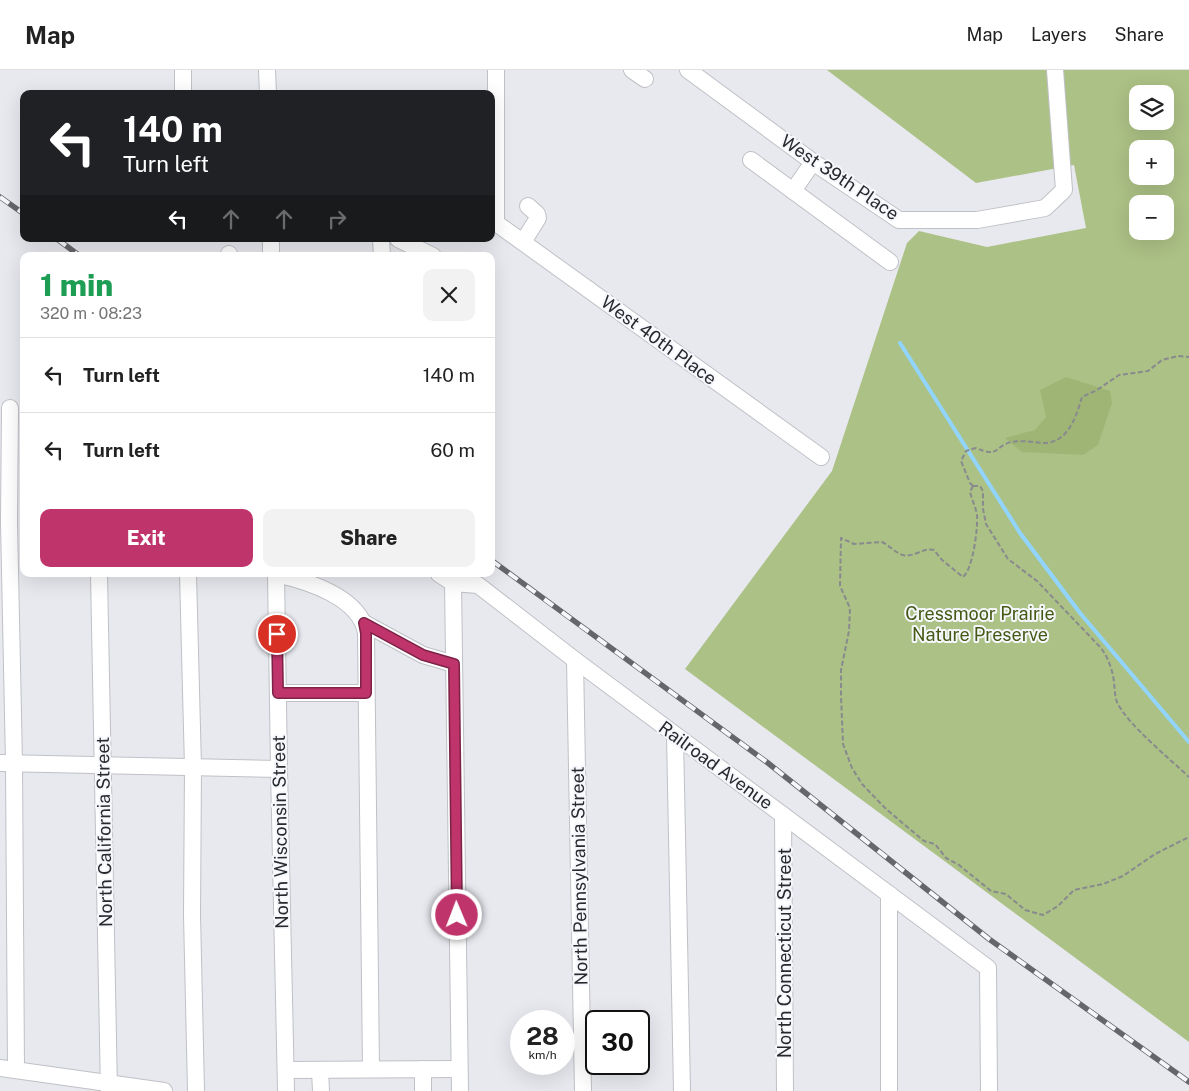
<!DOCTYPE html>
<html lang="en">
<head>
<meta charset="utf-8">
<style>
	:root { --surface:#fff; --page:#f2f2f2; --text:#222; --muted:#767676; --line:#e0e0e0; --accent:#bf346b }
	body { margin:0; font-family:"Public Sans",sans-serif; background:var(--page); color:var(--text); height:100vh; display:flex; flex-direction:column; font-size:19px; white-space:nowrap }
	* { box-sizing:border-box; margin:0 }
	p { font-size:16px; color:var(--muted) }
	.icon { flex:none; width:28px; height:28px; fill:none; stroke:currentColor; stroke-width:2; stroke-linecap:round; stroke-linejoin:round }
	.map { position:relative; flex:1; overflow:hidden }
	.panel { position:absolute; left:20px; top:182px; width:475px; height:325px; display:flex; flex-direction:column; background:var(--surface); border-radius:10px; box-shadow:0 5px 20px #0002 }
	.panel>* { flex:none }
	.guide { position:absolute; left:20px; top:20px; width:475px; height:152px; border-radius:10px; box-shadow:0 5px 20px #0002; background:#202124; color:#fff; overflow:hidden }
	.controls { position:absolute; left:1129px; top:15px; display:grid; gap:10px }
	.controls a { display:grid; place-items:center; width:45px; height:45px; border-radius:10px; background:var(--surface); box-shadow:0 5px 20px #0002; font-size:25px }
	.speed { position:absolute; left:510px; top:940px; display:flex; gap:10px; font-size:25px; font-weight:700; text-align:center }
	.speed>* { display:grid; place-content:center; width:65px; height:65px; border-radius:50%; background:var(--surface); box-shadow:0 5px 20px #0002; line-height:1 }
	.speed small { font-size:12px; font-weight:400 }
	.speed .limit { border:2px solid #111; border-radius:8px; background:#fff; color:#111 }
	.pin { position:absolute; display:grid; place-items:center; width:42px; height:42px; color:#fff; margin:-21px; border:2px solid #fff; border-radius:50%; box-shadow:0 1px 5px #0007 }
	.me { position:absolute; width:55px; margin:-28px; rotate:359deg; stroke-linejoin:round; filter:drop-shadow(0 0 4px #0008) }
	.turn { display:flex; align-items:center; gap:18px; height:105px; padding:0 20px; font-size:22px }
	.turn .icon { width:65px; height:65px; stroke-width:2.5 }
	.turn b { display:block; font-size:35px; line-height:42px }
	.lanes { display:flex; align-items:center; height:48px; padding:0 20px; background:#0003; justify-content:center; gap:25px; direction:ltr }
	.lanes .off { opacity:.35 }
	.round { display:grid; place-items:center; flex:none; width:52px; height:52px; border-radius:10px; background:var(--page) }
	.headline { display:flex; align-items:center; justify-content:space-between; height:85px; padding:0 20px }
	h1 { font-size:30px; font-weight:800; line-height:38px; color:#1e9e55 }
	.primary-button { display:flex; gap:10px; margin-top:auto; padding:10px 20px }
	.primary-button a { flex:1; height:58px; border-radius:10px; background:var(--accent); color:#fff; font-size:20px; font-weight:800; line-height:58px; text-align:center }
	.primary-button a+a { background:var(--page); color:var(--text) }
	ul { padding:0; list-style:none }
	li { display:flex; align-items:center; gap:15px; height:75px; padding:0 20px; border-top:1px solid var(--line) }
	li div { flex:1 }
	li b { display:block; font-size:19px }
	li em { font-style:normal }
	header { display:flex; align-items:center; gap:30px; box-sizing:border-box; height:70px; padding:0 25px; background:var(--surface); border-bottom:1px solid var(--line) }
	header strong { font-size:24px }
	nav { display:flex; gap:28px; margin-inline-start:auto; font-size:18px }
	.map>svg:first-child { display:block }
	.green { fill:#acc185; fill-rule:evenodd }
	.forest { fill:#9fb576 }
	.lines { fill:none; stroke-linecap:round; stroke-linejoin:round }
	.stream { stroke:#91d5fe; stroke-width:4 }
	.minor-casing { stroke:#bfc1c6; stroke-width:18 }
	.path { stroke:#898a8e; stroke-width:2; stroke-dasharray:5 2.5; stroke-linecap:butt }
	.minor { stroke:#fff; stroke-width:16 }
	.rail-casing { stroke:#65666a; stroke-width:5.5 }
	.rail { stroke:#f5f7fd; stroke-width:4; stroke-dasharray:11; stroke-linecap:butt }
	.route-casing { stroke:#7c2246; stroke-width:12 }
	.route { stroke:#bf346b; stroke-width:9 }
	.labels { text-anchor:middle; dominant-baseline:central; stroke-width:4; stroke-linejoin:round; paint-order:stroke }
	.street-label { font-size:18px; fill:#28292b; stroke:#f5f7fd }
	.park-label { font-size:18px; fill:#465914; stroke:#f5f7fd }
</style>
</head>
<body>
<header>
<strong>Map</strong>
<nav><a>Map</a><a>Layers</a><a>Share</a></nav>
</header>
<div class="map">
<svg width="1189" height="1021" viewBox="0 0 1189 1021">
	<rect width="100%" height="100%" fill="#e8e9ef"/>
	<path class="green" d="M827,0H1189V972L685,599L832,401L907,173L919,161L987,177L1086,158L1074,95L976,113ZM1138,24H1165V51H1138ZM1138,79H1165V106H1138ZM1138,134H1165V161H1138Z"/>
	<polygon class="forest" points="1066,307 1110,321 1112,333 1098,375 1083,385 1022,382 1005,368 1035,360 1046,347 1040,320"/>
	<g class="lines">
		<polyline class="stream" points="900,273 1020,463 1080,543 1189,672"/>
		<defs>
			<g id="minor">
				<polyline points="267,0 268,24"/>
				<polyline points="496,0 496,153"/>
				<polyline points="632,0 645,9"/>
				<polyline points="688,0 813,92 899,150 977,150 1045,138 1064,120 1055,0"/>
				<polyline points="183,24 183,0"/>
				<polyline points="751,90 890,192"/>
				<polyline points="793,121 813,92"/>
				<polyline points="491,151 496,153 821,387"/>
				<polyline points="271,169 271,186"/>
				<polyline points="381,169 382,186"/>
				<polyline points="398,169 433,186"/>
				<polyline points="523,172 538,148 537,144 528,136"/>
				<polyline points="229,184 229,186"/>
				<polyline points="10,338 9,452 14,693 16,1000"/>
				<polyline points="99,504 109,1021"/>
				<polyline points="188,504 193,697 192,845 196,1021"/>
				<path d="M276,504C307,511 360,527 366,563L371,999"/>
				<polyline points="276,504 279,699 286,1021"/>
				<polyline points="439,504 453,513 478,515 575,590 988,898 989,1021"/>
				<polyline points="453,513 460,1021"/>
				<polyline points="364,553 423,585 454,594"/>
				<polyline points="575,590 583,1021"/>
				<polyline points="278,623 366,623"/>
				<polyline points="675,665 682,1021"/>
				<polyline points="0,693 279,699"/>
				<polyline points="783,745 785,1021"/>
				<polyline points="889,824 889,1021"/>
				<polyline points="0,998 164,1021"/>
				<polyline points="286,1000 459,999"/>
				<polyline points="320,1000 321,1021"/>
				<polyline points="423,1021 423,999"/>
			</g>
		</defs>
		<use href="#minor" class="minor-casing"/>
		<g class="path">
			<path d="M973,416L970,422C972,430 976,438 977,445C978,458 973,499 963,507L942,490L934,480C923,477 914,488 903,485C895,483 889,475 882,472L854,474L841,468L840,516L850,538L849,561L841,600V626L843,674L852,698L862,714L886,739L924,771L935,774L946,788L959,795L991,821L1006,824L1025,840L1043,845L1058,836L1074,820L1103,814L1123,806L1155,784L1189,767"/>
			<path d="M973,416H980L983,421V439L986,454L1008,489L1037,511L1101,578C1107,586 1111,596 1113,606C1115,615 1114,624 1117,632C1126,653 1171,690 1189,707"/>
			<path d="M973,416L970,413L961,391L966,381L976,378C1000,388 993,377 1011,372C1021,370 1032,372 1042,373C1068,374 1076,347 1082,327L1097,320L1119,305L1148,301L1162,290L1178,286L1189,287"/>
		</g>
		<use href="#minor" class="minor"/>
		<defs>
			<g id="rail">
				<polyline points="0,127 24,144"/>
				<polyline points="57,169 80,186"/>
				<polyline points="491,490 768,693 989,869 1189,1012"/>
			</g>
		</defs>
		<use href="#rail" class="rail-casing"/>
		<use href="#rail" class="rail"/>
	</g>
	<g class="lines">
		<defs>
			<polyline id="route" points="277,564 278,623 366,623 366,563 364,553 423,585 454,594 457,845"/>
		</defs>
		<use href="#route" class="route-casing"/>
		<use href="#route" class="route"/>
	</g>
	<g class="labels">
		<g class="street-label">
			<text transform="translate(840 107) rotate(34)">West 39th Place</text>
			<text transform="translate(659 270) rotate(36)">West 40th Place</text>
			<text transform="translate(716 695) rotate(36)">Railroad Avenue</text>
			<text transform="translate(104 762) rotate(-91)">North California Street</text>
			<text transform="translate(280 762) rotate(-91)">North Wisconsin Street</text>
			<text transform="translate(579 806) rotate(-91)">North Pennsylvania Street</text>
			<text transform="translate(784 883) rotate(-90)">North Connecticut Street</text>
		</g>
		<g class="park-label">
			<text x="980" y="543">Cressmoor Prairie<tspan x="980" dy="21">Nature Preserve</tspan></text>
		</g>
	</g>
</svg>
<div class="controls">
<a><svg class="icon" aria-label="layers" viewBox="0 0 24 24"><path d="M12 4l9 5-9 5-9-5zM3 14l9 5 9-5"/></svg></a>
<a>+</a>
<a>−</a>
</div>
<div class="speed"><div>28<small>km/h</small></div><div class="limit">30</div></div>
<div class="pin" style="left:277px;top:564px;background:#d93025"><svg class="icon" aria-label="arrive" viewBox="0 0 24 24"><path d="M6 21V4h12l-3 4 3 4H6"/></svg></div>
<svg class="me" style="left:457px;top:845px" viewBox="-20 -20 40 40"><circle r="17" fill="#bf346b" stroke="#fff" stroke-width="3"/><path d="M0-11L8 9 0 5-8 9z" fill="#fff"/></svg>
<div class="guide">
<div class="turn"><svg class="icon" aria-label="left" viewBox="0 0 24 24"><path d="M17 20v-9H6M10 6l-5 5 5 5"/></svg><div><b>140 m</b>Turn left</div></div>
<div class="lanes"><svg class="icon" aria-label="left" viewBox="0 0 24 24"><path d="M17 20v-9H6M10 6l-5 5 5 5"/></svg><svg class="icon off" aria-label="ahead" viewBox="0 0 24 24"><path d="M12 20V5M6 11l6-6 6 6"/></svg><svg class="icon off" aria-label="ahead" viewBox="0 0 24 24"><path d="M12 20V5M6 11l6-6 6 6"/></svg><svg class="icon off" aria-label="right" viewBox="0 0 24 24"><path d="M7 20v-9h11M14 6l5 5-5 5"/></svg></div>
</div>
<section class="panel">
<div class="headline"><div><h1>1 min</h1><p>320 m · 08:23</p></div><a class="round"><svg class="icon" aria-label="close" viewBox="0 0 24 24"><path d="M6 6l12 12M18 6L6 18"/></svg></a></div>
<ul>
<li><svg class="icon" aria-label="left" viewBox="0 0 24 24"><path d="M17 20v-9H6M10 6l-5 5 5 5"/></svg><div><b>Turn left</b></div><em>140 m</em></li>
<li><svg class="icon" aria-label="left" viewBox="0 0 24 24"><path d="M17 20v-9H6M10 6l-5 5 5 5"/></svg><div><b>Turn left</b></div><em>60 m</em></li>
</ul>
<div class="primary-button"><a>Exit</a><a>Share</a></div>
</section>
</div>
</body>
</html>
